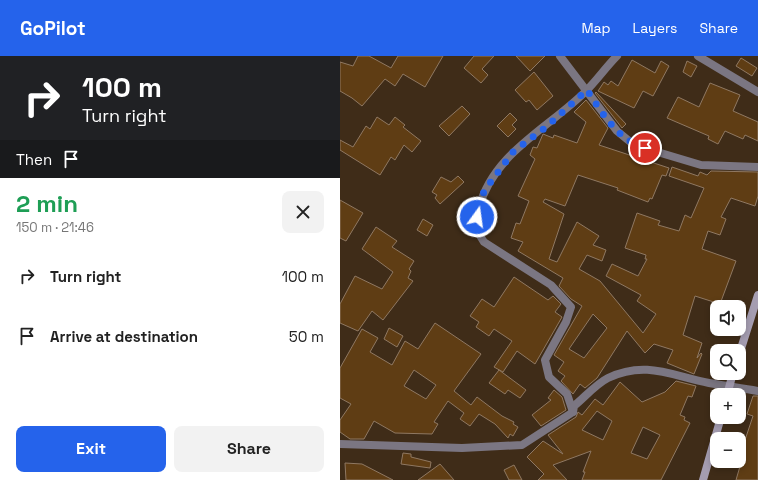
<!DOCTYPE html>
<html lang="en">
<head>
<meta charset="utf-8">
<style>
	:root { --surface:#fff; --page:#f2f2f2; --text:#222; --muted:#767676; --accent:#2563eb }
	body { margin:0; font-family:"Space Grotesk",sans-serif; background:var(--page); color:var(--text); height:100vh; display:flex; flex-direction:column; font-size:15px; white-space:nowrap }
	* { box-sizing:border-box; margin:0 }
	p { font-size:13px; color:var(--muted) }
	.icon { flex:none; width:22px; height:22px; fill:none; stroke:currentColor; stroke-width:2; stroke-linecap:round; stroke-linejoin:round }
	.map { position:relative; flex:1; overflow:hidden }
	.sheet { display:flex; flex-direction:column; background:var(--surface); width:340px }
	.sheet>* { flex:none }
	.hud { background:#202124; color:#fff; overflow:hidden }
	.tools { position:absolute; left:370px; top:244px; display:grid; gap:8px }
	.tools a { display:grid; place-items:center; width:36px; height:36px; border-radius:8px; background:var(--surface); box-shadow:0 2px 6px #0003; font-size:20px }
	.pin { position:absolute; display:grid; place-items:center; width:34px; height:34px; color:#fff; margin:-17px; border:2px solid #fff; border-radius:50%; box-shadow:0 1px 4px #0007 }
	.me { position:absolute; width:44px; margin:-22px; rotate:14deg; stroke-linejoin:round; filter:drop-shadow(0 0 3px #0008) }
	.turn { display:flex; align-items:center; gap:14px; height:84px; padding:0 16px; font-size:18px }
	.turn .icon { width:52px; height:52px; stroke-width:2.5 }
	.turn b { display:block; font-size:28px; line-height:34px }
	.then { display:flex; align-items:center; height:38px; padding:0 16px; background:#0003; gap:8px; font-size:15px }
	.round { display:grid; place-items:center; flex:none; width:42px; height:42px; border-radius:8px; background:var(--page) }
	.headline { display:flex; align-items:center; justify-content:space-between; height:68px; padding:0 16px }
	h1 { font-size:24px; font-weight:700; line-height:30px; color:#1e9e55 }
	.button { display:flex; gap:8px; margin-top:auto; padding:8px 16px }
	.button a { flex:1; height:46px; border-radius:8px; background:var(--accent); color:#fff; font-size:16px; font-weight:700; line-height:46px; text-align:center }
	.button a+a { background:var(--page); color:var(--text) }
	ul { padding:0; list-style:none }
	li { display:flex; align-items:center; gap:12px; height:60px; padding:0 16px }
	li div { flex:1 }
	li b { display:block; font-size:15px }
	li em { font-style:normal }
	header { display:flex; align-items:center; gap:24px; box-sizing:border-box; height:56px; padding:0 20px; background:var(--accent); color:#fff }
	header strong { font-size:19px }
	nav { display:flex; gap:22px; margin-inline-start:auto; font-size:14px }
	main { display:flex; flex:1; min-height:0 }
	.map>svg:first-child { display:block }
	.building { fill:#5f3d14; stroke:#8f7862; fill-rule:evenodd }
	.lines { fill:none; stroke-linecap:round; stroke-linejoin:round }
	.street { stroke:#7b7682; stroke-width:8 }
	.secondary { stroke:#a59db1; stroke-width:8 }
	.route { stroke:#2563eb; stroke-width:7; stroke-dasharray:0 12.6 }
</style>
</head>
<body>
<header>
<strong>GoPilot</strong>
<nav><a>Map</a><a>Layers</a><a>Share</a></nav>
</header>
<main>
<section class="sheet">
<div class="hud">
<div class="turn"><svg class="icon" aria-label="right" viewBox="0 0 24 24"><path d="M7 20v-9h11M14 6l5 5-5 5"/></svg><div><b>100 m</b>Turn right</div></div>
<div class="then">Then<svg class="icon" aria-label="arrive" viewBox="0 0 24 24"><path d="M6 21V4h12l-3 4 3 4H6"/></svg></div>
</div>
<div class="headline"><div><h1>2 min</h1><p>150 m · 21:46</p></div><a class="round"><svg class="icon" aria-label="close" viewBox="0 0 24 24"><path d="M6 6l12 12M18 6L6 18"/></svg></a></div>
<ul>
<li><svg class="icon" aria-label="right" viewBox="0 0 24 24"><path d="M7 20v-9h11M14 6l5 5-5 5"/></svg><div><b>Turn right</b></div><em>100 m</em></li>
<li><svg class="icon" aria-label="arrive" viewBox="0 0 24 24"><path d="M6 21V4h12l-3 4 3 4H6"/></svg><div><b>Arrive at destination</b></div><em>50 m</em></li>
</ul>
<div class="button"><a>Exit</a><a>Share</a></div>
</section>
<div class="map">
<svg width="418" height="424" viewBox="0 0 418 424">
	<rect width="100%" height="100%" fill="#3f2c18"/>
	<g class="building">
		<polygon points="18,0 29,0 51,12 58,0 103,0 85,31 63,18 55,30 45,23 22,50 12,42 0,35 0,6 13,10"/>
		<polygon points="134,0 154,0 142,13 148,19 141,27 124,12"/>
		<polygon points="176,0 205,0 190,15"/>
		<polygon points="401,2 417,12 412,20 396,10"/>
		<polygon points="292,4 315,17 321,5 329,10 313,40 303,35 294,52 258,35 264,26 268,29 271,25 278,30"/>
		<polygon points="347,5 357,10 351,21 343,16"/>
		<polygon points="194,16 213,40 197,54 189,44 186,46 175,34"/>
		<polygon points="370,27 400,39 393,55 418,66 418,85 405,79 403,83 385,75 378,88 368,83 369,80 327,62 338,41 359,51"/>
		<polygon points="256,36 286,68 282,72 255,37"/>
		<path d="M246,44L268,72L259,89L329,112L326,120L322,119L312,143L310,142L308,146L277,134L278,132L238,119L225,150L205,143L203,146L224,158L209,203L217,206L237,166L259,180L253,189L266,194L262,205L247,199L239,213L260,225L303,277L316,258L297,245L301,239L266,220L272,208L298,220L307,203H305L306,199L285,192L297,157L320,165L318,169L339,175L345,159L351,162L364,132L329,120L332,111L358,120L360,116L367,119L371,115L418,116V140L415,150L391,142L381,161L386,163L380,179L368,175L362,193L396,205L380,248L355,240L343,279L362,287L357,302L361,297L362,298L354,318L327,307L333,294L314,288L305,297L287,275L257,322L245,332L240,328L233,338L221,325L225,320L218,315L224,306L214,299L242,250L231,243L219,230L223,222L178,195L183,186L171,182L176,167L180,168L189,145L178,140L195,103L190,99L193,91L197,92L203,78L213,82L214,79L237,87L246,66L234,56ZM253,258L267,272L244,302L229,293Z"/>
		<polygon points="122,50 130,58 109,80 99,70"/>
		<polygon points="170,57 177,64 172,69 176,73 168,81 157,70"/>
		<polygon points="37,61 49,69 55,61 65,69 63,71 81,85 72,96 64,89 55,104 51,101 40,119 0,94 0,84 13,91 26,70 30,73"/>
		<polygon points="118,120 124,126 100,148 95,142 97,139 92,136 101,121 111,126"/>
		<polygon points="0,144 23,157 6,185 0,182"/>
		<polygon points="83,163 93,169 87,180 77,174"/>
		<polygon points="36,171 57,185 52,191 74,205 69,213 71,215 68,222 73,225 43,264 32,255 18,275 0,267 0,248 15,220 42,233 53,216 22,193"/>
		<polygon points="174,221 208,244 213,240 221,248 215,256 222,261 195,308 177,295 163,316 154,311 172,285 154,273 149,280 136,271 139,266 130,260 142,243 154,251"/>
		<path d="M95,267L141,298L114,335L131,349L137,341L162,360L174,366L173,368L178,371L173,380L170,378L168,382L155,368L139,358L130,370L120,363L124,357L108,345L94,366L98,368L92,378L55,377L34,365L24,383H10L0,376V364L11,348L0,342V312L22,273L38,282L30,296L52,309L65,285L78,293ZM74,314L96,329L86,343L64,330Z"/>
		<polygon points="49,272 63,280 57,291 44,283"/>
		<polygon points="159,314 186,334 180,342 168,334 165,338 149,327"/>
		<path d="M336,325L356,330L352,341L348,340L340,359L345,361L344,364L350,367L321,424H242L245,416H243L251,395L213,409L227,424H198L204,418L187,401L203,385L223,398L208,379L236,361L238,356L242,359L255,343L263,349L280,326L302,346L325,336ZM257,355L272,365L263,384L242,374ZM303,371L320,379L307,403L291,397Z"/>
		<polygon points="214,334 222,341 226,354 201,370 192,359 211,344 208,342"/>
		<polygon points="413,340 418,340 418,424 396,424 403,400 400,399 413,360 407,358"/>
		<polygon points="63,397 71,398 71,401 91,406 90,412 61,408"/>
		<polygon points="5,407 22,408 53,424 6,424"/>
		<polygon points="100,408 114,424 78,424"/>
		<polygon points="174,409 182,424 169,424 164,414"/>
	</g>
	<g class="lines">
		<g class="street">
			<polyline points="220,0 277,75 294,89 361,109 418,111"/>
			<polyline points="358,0 418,36"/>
			<path d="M233,356L227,338L209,321L205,304L226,266L231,251L211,229L144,186C136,176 136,165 139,152C153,97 209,72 246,35C257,24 266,11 277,0"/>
			<path d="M0,388L122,392L182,389L233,356L234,350C245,341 256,328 268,322C306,304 332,320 369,327C385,330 402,332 418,335"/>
		</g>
		<g class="secondary">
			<polyline points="399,299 418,239"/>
			<polyline points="387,339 393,317"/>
			<polyline points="363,424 381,361"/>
		</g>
	</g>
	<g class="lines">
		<path class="route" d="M137,161L144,135L173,96L206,71L247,34C262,57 278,84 305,92"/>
	</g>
</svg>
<div class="tools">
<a><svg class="icon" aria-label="sound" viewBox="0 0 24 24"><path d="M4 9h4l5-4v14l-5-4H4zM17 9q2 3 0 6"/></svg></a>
<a><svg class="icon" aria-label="search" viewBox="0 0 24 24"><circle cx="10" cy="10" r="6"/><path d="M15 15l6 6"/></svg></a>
<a>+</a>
<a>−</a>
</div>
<div class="pin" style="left:305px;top:92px;background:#d93025"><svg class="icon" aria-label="arrive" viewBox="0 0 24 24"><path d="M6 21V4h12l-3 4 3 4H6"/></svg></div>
<svg class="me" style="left:137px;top:161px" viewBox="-20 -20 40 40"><circle r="17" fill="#2563eb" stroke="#fff" stroke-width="3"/><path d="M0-11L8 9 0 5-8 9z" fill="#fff"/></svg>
</div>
</main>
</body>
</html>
